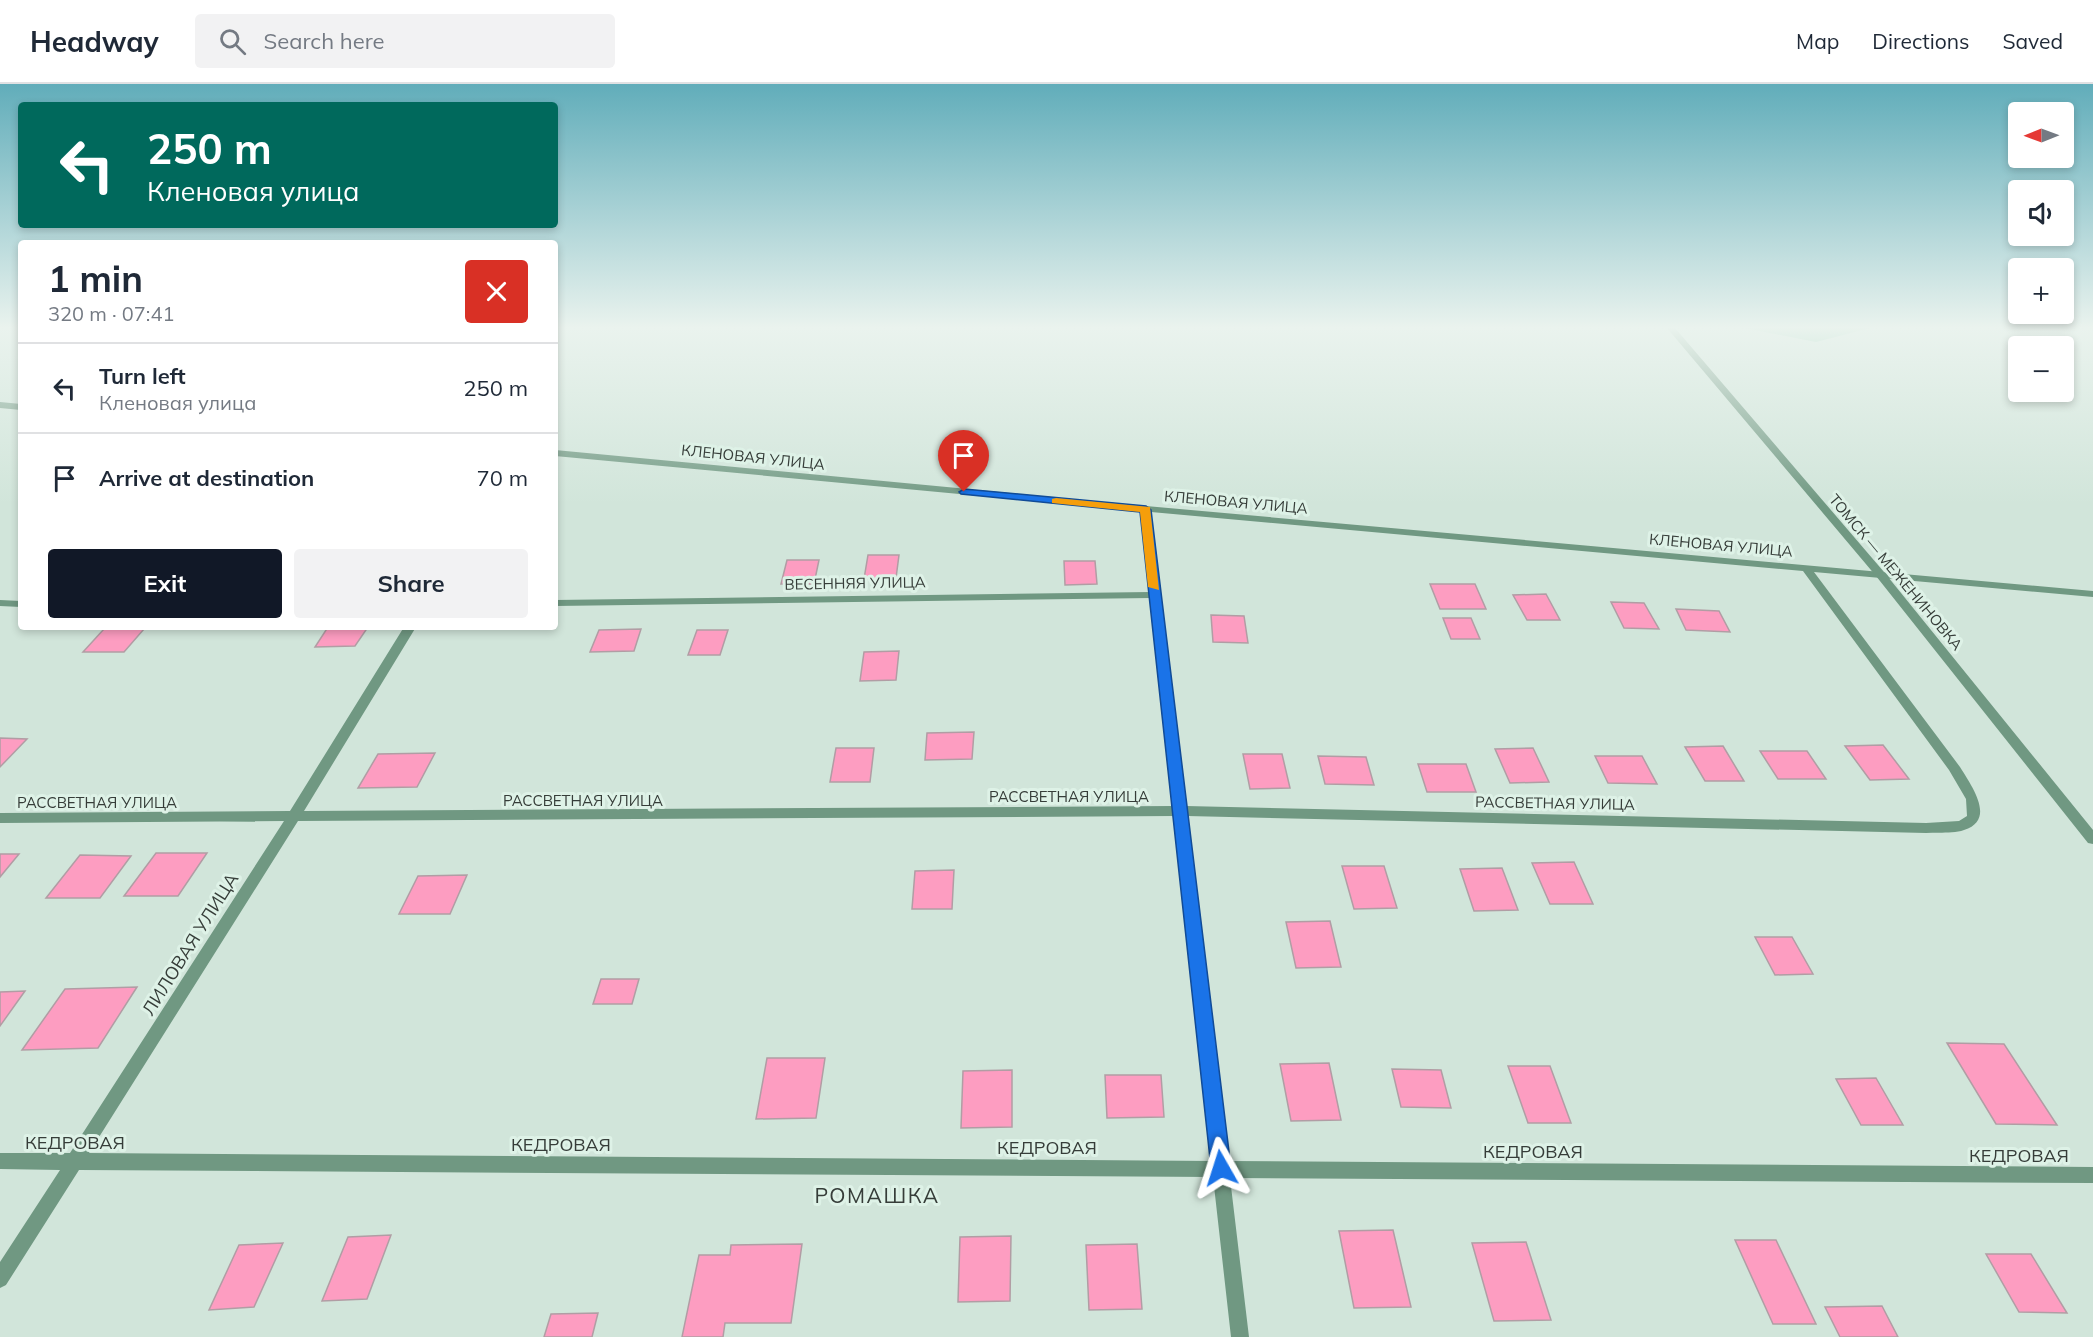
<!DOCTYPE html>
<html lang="en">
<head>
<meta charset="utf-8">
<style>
	:root { --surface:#fff; --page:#f2f2f3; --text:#1f2937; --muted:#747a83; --line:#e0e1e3; --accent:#111827 }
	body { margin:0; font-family:Mulish,sans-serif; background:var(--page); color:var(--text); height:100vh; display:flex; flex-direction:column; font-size:22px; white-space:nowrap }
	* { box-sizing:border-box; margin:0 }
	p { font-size:20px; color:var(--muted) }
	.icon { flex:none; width:33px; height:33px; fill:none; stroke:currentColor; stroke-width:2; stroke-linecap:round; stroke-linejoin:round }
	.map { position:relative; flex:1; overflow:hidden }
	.details { position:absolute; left:18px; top:156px; width:540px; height:390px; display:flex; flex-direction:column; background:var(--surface); border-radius:6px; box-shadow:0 3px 9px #0003 }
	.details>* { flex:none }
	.guide { position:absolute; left:18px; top:18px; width:540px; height:126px; border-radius:6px; box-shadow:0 3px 9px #0003; background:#00695c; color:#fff; overflow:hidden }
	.needle { width:39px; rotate:269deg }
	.controls { position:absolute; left:2008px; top:18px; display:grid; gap:12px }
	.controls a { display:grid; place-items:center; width:66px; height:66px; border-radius:6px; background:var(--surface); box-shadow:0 3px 9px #0003; font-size:30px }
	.pin { position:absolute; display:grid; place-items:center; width:51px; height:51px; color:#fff; margin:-62px -26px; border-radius:50% 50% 50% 0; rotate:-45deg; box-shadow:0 0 6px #0007 }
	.pin .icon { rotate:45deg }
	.me { position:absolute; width:66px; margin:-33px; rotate:354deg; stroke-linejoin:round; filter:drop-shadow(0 0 4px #0008) }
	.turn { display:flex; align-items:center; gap:21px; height:126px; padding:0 30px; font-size:27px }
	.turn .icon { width:78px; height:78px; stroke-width:2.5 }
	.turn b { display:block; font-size:42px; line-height:51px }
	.round { display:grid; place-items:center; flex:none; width:63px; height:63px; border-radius:6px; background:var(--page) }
	.headline { display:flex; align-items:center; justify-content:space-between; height:102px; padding:0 30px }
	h1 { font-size:36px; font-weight:700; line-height:45px }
	.button { display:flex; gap:12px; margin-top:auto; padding:12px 30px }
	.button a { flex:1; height:69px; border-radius:6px; background:var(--accent); color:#fff; font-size:24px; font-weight:700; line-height:69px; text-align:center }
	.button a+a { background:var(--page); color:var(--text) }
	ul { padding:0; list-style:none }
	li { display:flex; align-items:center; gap:18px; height:90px; padding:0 30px; border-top:2px solid var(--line) }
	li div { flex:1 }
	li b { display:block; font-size:22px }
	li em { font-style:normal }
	header { display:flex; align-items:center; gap:36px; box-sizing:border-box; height:84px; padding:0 30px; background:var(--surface); border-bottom:2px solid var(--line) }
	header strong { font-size:28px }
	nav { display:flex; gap:33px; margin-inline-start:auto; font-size:21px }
	.search { width:420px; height:54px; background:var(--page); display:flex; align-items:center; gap:15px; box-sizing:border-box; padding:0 21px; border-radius:6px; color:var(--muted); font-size:22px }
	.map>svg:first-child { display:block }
	.green { fill:#7dcaa3 }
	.building { fill:#fd9dc1; stroke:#b19da4; stroke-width:1.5 }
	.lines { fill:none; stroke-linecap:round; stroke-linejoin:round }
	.minor { fill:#709882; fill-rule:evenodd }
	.tertiary { fill:#709882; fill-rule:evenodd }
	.route { fill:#1a73e8; stroke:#114b97; stroke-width:1.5 }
	.slow { fill:#f59e0b }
	.labels { text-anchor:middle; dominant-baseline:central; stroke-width:6; stroke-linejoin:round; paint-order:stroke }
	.street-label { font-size:15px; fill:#363d39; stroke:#def2e7 }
	.near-street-label { font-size:18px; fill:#363d39; stroke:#def2e7 }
	.near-quarter-label { font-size:21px; letter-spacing:1.5px; fill:#363d39; stroke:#def2e7 }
</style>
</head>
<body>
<header>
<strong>Headway</strong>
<div class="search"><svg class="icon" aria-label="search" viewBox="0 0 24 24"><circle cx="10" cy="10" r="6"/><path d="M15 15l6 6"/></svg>Search here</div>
<nav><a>Map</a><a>Directions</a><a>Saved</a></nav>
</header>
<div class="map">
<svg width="2093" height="1253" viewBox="0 0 2093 1253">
	<rect width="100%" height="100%" fill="#d1e5da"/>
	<polygon class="green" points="1744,244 1870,244 1816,258"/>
	<g class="building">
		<polygon points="868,471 899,471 896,494 864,495"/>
		<polygon points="787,476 819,476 814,500 781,500"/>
		<polygon points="1064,477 1095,477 1097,500 1065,501"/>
		<polygon points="1430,500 1475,500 1486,525 1440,525"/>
		<polygon points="1546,510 1560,536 1527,536 1513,511"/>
		<polygon points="1611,518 1644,519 1659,545 1624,544"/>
		<polygon points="1676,525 1719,527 1730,548 1686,546"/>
		<polygon points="1211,531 1244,532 1248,559 1213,558"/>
		<polygon points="1443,534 1471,534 1480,555 1451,555"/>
		<polygon points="328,543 368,543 355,562 315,563"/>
		<polygon points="104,545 144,545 124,568 83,568"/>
		<polygon points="641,545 634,567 590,568 599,546"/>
		<polygon points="697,546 728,546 720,571 688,571"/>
		<polygon points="899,567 896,596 860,597 864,568"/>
		<polygon points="974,648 972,675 925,676 927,649"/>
		<polygon points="0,654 27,655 0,683"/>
		<polygon points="1883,661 1909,695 1870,696 1845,662"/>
		<polygon points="1723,662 1744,697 1705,697 1685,663"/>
		<polygon points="836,664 874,664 870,698 830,698"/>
		<polygon points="1533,664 1549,698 1510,699 1495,665"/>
		<polygon points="1760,667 1807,667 1826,695 1778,695"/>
		<polygon points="435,669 417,703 358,704 378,670"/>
		<polygon points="1243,670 1282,670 1290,704 1250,705"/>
		<polygon points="1318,672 1366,673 1374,701 1325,700"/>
		<polygon points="1595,672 1642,672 1657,700 1608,699"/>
		<polygon points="1418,680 1466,680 1476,708 1427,708"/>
		<polygon points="156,769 207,769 178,812 124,812"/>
		<polygon points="0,770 19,770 0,793"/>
		<polygon points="80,771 131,772 100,814 46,814"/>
		<polygon points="1574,778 1593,820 1550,820 1532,779"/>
		<polygon points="1342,782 1384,782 1397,824 1354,825"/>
		<polygon points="1502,784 1518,826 1474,827 1460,785"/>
		<polygon points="954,786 952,825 912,825 915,787"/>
		<polygon points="467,791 450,830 399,830 418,792"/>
		<polygon points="1330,837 1341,883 1296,884 1286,838"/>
		<polygon points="1755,853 1792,853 1813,890 1775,891"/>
		<polygon points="601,895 639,895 632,920 593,920"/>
		<polygon points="137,903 98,964 22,966 65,905"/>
		<polygon points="25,907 0,942 0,908"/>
		<polygon points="1947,959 2004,960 2057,1041 1996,1040"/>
		<polygon points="767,974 825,974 816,1034 756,1035"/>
		<polygon points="1329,979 1341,1036 1291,1037 1280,980"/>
		<polygon points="1508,982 1550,982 1571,1039 1528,1039"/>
		<polygon points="1392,985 1441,986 1451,1024 1401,1023"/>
		<polygon points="1012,986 1012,1043 961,1044 963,987"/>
		<polygon points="1105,991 1161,991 1164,1033 1107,1034"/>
		<polygon points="1876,994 1903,1041 1861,1041 1836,995"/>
		<polygon points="1393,1146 1411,1223 1354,1224 1339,1147"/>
		<polygon points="391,1151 367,1215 322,1217 348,1153"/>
		<polygon points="1011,1152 1010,1217 958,1218 960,1153"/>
		<polygon points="1735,1156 1776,1156 1816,1240 1773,1240"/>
		<polygon points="1526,1158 1551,1236 1494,1237 1472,1159"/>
		<polygon points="283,1159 254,1223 209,1226 239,1161"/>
		<polygon points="802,1160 791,1239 725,1239 723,1253 682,1253 699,1171 730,1171 731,1161"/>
		<polygon points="1137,1160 1142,1225 1089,1226 1086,1161"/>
		<polygon points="1986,1170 2031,1170 2067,1229 2019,1228"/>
		<polygon points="1882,1222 1898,1253 1840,1253 1825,1223"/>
		<polygon points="598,1229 592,1253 544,1253 551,1230"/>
	</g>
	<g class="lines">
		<g class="minor">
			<polygon points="0,318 21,320 21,326 0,324"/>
			<path d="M555,366L1146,422L2093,507V513L1814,488L1960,683C1971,701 1997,736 1964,746C1953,750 1938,748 1926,749L1187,732L1229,1077L2093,1083V1099L1230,1094L1249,1253H1231L1213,1093L79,1086L6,1201L0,1204V1178L60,1086L0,1085V1069H70L284,737L0,739V729L290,727L404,543H416L304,727L1173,722L1151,514L555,522V516L1150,508L1141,427L555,372ZM1151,428L1803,487L1949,686L1966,715L1967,732L1959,737L1926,739L1186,722ZM1174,732L1212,1077L89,1069L298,737Z"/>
			<polygon points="0,516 21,517 21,523 0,522"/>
		</g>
		<polygon class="tertiary" points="1667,244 1675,244 1884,488 2093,746 2093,760 2088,759 1876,492"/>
	</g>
	<linearGradient id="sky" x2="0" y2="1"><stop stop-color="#61adba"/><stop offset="0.58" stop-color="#eaf3ee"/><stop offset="1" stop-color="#eaf3ee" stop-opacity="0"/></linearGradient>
	<rect width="2093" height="420" fill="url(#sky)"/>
	<polygon class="route" points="964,405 1146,422 1151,426 1231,1084 1228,1090 1221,1093 1214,1090 1211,1084 1140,428 961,410 959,408"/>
	<polygon class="slow" points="1056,414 1150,423 1159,506 1148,503 1140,428 1052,419 1052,415"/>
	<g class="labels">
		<g class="street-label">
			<text transform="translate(753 373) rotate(6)">КЛЕНОВАЯ УЛИЦА</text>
			<text transform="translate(1236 418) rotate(5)">КЛЕНОВАЯ УЛИЦА</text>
			<text transform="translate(1721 461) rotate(5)">КЛЕНОВАЯ УЛИЦА</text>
			<text transform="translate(1896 488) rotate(50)">ТОМСК — МЕЖЕНИНОВКА</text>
			<text transform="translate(855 499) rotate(-1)">ВЕСЕННЯЯ УЛИЦА</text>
			<text x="1069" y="712">РАССВЕТНАЯ УЛИЦА</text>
			<text x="583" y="716">РАССВЕТНАЯ УЛИЦА</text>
			<text x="97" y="718">РАССВЕТНАЯ УЛИЦА</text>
			<text transform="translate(1555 719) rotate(1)">РАССВЕТНАЯ УЛИЦА</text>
		</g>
		<g class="near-street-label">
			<text transform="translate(190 860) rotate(-58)">ЛИЛОВАЯ УЛИЦА</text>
			<text x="75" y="1058">КЕДРОВАЯ</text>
			<text x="561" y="1060">КЕДРОВАЯ</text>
			<text x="1047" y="1063">КЕДРОВАЯ</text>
			<text x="1533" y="1067">КЕДРОВАЯ</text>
			<text x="2019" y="1071">КЕДРОВАЯ</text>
		</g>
		<g class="near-quarter-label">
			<text x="877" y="1111">РОМАШКА</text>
		</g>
	</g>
</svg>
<div class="controls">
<a><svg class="needle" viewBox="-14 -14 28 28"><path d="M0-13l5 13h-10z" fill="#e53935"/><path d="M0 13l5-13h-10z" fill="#747a83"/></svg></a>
<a><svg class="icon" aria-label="sound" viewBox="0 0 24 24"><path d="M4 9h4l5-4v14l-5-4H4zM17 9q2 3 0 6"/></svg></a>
<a>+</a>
<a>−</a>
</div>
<div class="pin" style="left:964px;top:408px;background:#d93025"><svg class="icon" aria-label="arrive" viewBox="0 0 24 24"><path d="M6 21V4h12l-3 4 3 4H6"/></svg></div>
<svg class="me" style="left:1221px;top:1084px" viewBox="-20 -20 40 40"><path d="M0-17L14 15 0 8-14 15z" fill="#1a73e8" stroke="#fff" stroke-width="4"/></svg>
<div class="guide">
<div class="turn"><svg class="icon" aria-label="left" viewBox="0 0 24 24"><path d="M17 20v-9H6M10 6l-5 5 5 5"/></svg><div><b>250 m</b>Кленовая улица</div></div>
</div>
<section class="details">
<div class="headline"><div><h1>1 min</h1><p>320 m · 07:41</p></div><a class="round" style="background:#d93025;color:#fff"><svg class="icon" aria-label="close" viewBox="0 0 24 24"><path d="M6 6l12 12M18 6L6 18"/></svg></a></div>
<ul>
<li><svg class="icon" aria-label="left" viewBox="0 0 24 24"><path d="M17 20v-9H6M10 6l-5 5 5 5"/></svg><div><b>Turn left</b><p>Кленовая улица</p></div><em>250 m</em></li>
<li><svg class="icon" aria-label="arrive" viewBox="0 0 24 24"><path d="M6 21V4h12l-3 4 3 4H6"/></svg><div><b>Arrive at destination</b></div><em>70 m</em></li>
</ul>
<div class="button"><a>Exit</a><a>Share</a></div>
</section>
</div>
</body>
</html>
